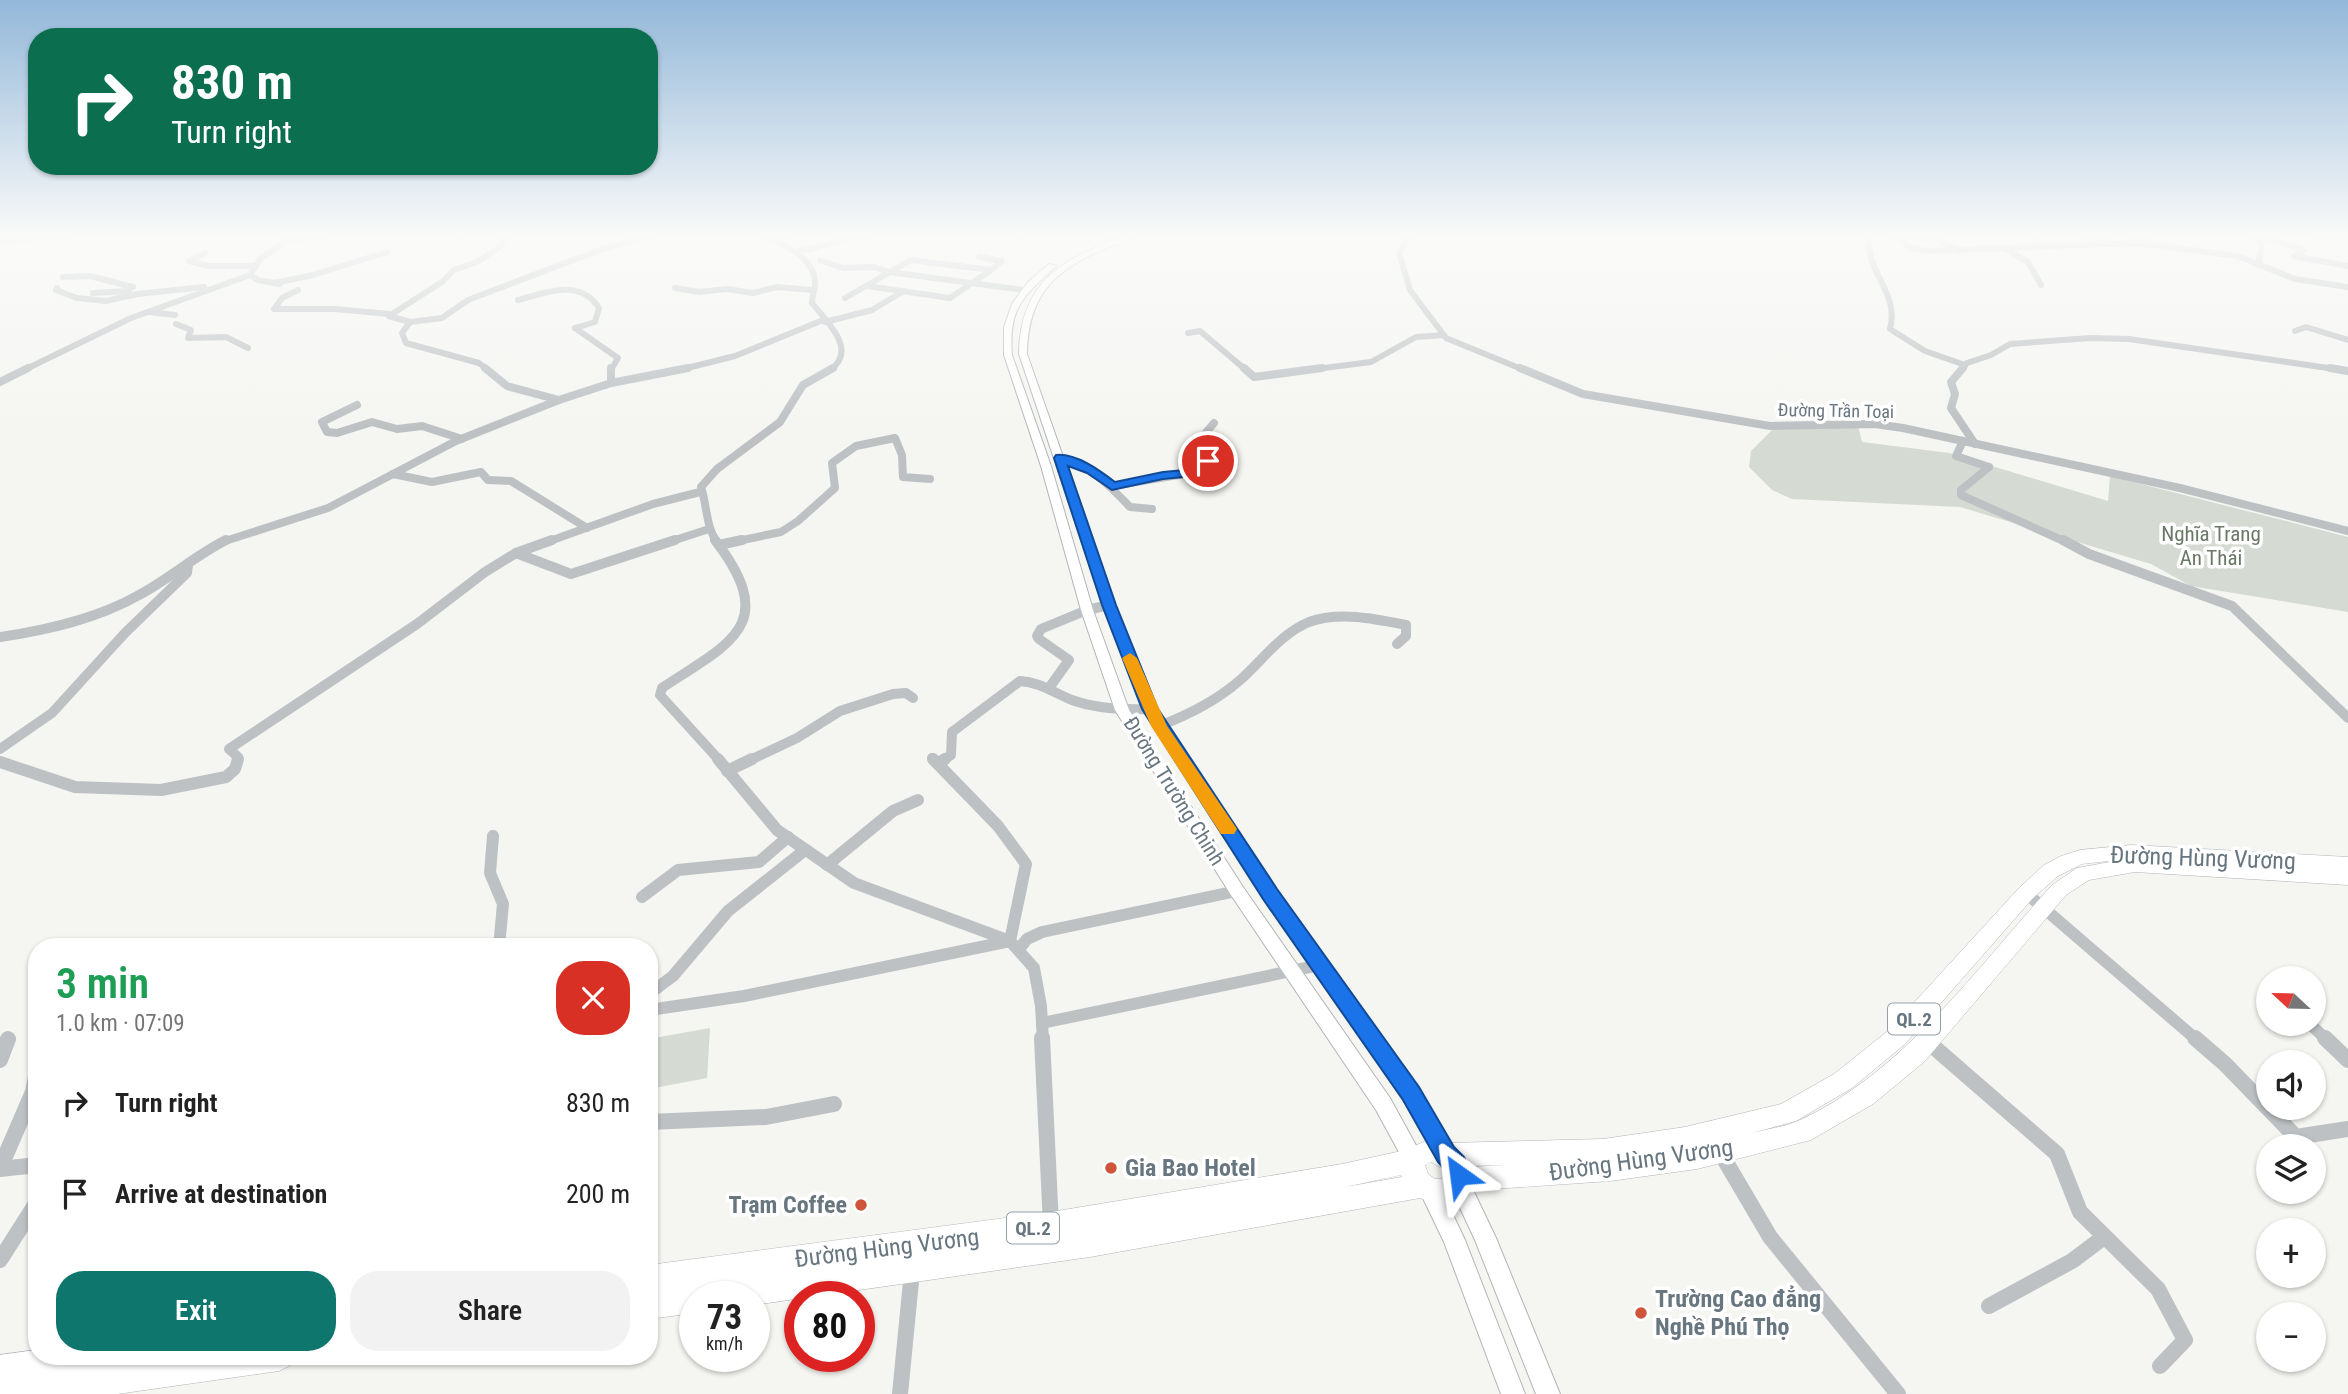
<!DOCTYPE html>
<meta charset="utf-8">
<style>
body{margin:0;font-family:"Roboto Condensed",sans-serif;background:#f2f2f2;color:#222;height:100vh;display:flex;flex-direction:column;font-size:26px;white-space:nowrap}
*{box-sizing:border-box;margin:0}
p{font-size:23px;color:#767676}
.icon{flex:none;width:38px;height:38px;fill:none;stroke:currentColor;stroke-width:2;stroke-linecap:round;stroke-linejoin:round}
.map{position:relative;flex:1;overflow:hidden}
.details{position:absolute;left:28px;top:938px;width:630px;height:427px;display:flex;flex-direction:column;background:#fff;border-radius:28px;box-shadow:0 2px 5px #0004}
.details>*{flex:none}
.hud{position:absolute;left:28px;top:28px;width:630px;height:147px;border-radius:28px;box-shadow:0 2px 5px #0004;background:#0b6e4f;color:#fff;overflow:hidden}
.needle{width:46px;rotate:292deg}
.fabs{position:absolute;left:2256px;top:966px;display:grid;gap:14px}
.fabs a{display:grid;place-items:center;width:70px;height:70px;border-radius:50%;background:#fff;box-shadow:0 2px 5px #0004;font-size:35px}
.speed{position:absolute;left:679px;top:1281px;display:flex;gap:14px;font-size:35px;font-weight:700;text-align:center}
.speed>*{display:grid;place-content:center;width:91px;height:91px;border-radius:50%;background:#fff;box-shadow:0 2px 5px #0004;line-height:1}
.speed small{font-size:18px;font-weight:400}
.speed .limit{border:10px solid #d22;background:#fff;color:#111}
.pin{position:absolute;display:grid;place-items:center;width:60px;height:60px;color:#fff;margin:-30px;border:4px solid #fff;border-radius:50%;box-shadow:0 2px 7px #0007}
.me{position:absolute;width:77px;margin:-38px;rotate:329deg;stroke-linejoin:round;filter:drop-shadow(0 0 5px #0008)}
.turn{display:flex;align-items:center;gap:24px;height:147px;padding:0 28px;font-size:32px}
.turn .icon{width:91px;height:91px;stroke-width:2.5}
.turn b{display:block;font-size:49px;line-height:60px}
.round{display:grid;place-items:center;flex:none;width:74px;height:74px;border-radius:28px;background:#f2f2f2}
.overview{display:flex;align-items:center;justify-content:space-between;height:119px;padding:0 28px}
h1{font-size:42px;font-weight:600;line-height:52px;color:#1e9e55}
.button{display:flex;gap:14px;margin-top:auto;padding:14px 28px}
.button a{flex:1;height:80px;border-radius:28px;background:#0f766e;color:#fff;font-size:28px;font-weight:600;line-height:80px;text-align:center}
.button a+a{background:#f2f2f2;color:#222}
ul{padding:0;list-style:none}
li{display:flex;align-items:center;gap:21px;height:91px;padding:0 28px}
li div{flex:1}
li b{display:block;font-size:26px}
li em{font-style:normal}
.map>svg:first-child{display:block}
.green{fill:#d5dad2}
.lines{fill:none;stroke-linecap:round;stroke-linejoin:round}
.major-casing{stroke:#b1b5b8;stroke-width:2}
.highway-casing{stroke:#b1b4b7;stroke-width:1}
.minor-far4{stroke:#bdc1c4;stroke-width:6}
.minor-far3{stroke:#bdc1c4;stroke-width:8}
.minor-far2{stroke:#bdc1c4;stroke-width:10}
.minor-far1{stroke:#bdc1c4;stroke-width:12}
.minor{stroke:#bdc1c4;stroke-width:16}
.major{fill:#fff;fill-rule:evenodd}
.highway{fill:#fff;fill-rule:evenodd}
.route{fill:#1a73e8;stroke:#114b97;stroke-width:2}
.slow{fill:#f59e0b}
.poi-dot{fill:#cf5439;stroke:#fff;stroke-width:2.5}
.labels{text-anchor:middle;stroke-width:7;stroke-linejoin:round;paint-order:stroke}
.far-street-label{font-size:18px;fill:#687680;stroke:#fff}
.shield{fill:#fff;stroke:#959fa6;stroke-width:2}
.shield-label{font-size:19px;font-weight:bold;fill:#687680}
.park-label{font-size:21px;fill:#6a7866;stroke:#fff}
.street-label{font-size:21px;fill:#687680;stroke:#fff}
.near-street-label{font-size:24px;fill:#687680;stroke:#fff}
.near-poi-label{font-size:24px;font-weight:bold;fill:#687680;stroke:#fff;text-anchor:start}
</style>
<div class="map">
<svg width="2348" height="1394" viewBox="0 0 2348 1394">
<rect width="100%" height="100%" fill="#f5f5f2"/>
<g class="green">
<polygon points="1858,426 1862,442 1949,453 2108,501 2110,476 2348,537 2348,612 2191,586 2151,564 1960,507 1792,499 1772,490 1749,467 1751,451 1773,429"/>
<polygon points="710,1028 707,1078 649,1089 649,1039"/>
</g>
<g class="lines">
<defs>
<g id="major">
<path d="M1129 234H1139C1128 241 1113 245 1100 251 1050 273 1028 299 1027 354L1115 605 1157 709 1276 890 1418 1088 1456 1154 1453 1161 1446 1163 1439 1161 1404 1100 1264 898 1143 709 1103 605 1019 354C1020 279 1065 258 1129 234Z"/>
<path d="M1049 264 1056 266C1024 296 1008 307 1012 355L1051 466 1093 610 1129 710 1243 887 1390 1098 1424 1160 1421 1167 1414 1169 1407 1167 1376 1110 1231 895 1115 710 1081 610 1041 466 1004 355V327L1012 304 1028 282Z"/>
<polygon points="1458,1170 1465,1173 1496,1238 1560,1394 1536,1394 1475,1240 1447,1180 1451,1173"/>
<polygon points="1430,1180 1438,1183 1465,1240 1525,1394 1501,1394 1444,1242 1419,1190 1422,1183"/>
</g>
<g id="highway">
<polygon points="0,234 30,234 0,240"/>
<path d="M2131 845 2348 857V885L2135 872 2089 880 2066 895 1924 1062 1873 1104 1811 1140 1697 1169 1610 1181 1464 1191C1451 1205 1437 1205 1420 1198L1090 1257 754 1305V1297H695V1313L649 1319V1265L1051 1212 1342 1164 1406 1150 1430 1139 1448 1143 1603 1139 1685 1127 1781 1104 1834 1074 1889 1030 2019 888 2044 865 2061 856 2080 850ZM2126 859 2077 868 2052 885C1977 968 1902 1074 1798 1121 1784 1127 1767 1129 1752 1133L1796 1121 1852 1088 1905 1044 2033 898 2058 876 2082 864ZM1431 1162 1445 1170V1175L1441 1179H1435L1428 1174 1425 1165ZM1507 1165 1470 1167 1469 1166ZM1401 1175 1402 1177 1345 1187Z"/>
<polygon points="37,1350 37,1356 113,1356 109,1365 172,1356 294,1356 289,1366 279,1371 117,1394 0,1394 0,1355"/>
</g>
</defs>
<use href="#major" class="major-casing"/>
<use href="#highway" class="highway-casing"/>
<g class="minor-far4">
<path d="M763 234C782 245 813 255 815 281 816 288 812 295 812 303 826 321 859 350 830 370"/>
<polyline points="1411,234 1399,253 1410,290 1446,338 1524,370"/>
<path d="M1869 234C1865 274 1900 292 1890 329L1925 351 1965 365"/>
<polyline points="1919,234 1924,238 1935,238 1959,251"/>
<polyline points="2083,234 2106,240"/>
<polyline points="2126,234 2154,245 2238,256 2295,279 2348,287"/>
<polyline points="2310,234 2348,237"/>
<polyline points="458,236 468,234"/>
<polyline points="2253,236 2262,245 2258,265"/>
<polyline points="1898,237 1910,248 1927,251 2130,243 2154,245"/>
<polyline points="2256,239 2273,240 2304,250 2294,256 2348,266"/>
<polyline points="772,240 794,234"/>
<polyline points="286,241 330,234"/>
<polyline points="0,242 67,234"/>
<polyline points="2006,249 2028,262 2041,285"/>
<polyline points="796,252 868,234"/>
<polyline points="205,253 189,261 209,266 256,266"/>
<polyline points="979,257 1002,261 991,270"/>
<polyline points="820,260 843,268 874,267 889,272 1024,290"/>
<polyline points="250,275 258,280 280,284"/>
<polyline points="63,277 90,276 133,287"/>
<polyline points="274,283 313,275 387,252"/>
<polyline points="57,288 56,290 77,298 106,301 137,294 204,287"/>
<polyline points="675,288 699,292 727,289 753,293 777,287 813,290"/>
<polyline points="298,290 282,298 274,309 335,309 389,314"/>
<polyline points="93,293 129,291"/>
<polyline points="845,298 911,260 991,270 950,298 867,286"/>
<path d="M518 300C547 292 580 278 599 308L595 322 575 328"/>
<polyline points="149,312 175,315"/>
<polyline points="389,316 410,322 402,333 406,343 479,363 488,370"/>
<polyline points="389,316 442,282 454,270 477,262 501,246 505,234"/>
<polyline points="410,322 442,318 468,300 602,249 657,234"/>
<polyline points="825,322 872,310 904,291"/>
<polyline points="176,324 191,330 188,338 226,337 248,348"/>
<polyline points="575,328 618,358 611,370"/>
<polyline points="2295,331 2306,327 2348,340"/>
<polyline points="1188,333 1200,331 1246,370"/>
<polyline points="24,370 131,318 250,275 260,259 286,241 289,234"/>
<polyline points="679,370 735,356 823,320"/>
<polyline points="1308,370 1371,362 1416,337 1444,335"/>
<polyline points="1961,370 1967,363 1991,355 2010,344 2090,338 2129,339 2342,370"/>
</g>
<g class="minor-far3">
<polyline points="485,368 507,386 559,400"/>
<polyline points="1244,368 1254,377 1322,368"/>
<polyline points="1520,368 1583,394 1770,426 1875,424 1903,428 2180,488 2348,531"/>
<polyline points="1963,368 1951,382 1955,394 1951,408 1975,444"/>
<polyline points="2330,368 2348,371"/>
<polyline points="0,382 28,368"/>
<polyline points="611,383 611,368"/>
<polyline points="357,405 322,422 327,432 337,433 372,422 397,429 422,426 462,439"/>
<polyline points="1963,441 1956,456 1989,467"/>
<path d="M1060 458C1093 468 1107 483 1130 507L1152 509"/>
<polyline points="1989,467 1961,490 1961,495 2066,542"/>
<polyline points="393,474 432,482 481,472 488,480 511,481 587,528"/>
<polyline points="1112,486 1202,471 1210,458 1222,448 1204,435 1214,423"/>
<polyline points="222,542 328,508 456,441 559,400 611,383 688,368"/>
<polyline points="547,542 653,504 700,492"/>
<polyline points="669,542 709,529"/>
<path d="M717 542C706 527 707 505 701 487L717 469 780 422 803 385 833 368"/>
<polyline points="733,542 781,532 798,521 835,488 832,463 856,446 895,438 902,455 903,477 930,479"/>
</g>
<g class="minor-far2">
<path d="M715 540C780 625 731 642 662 688L660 695 720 761"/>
<polyline points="2063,540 2089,554 2232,606 2348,718"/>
<polyline points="719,545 742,540"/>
<polyline points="516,553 571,574 675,540"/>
<path d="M0 637C47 630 97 619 139 595 169 579 196 555 226 540"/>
<polyline points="1049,688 1069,660 1039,639 1037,636 1041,629 1087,610 1109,605"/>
<path d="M1159 726C1188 715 1216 701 1239 681 1262 661 1280 634 1309 622 1339 611 1376 619 1406 625V636L1397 644"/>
<polyline points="0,749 52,713 125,633 187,573 188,565"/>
<polyline points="932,758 935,761"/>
<polyline points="238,761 238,757 229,749 417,624 485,572 516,553 552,540"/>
<polyline points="748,761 797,738 840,711 893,694 906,693 913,698"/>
<path d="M942 761 951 755 952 732 1020 681C1040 682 1054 693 1072 700 1097 709 1124 710 1150 709"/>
</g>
<g class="minor-far1">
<polyline points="718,759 777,830 854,883 1010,941 1034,968 1041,1006 1043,1040"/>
<polyline points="0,762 75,787 161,790 226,777 235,769 238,759"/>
<polyline points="938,764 945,759"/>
<polyline points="727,771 752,759"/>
<polyline points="493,836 490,873 503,904 499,947"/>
<polyline points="827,865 893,811 918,800"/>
<polyline points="2026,893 2197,1040"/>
<polyline points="642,897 678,870 759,862 788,837"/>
<polyline points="1019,949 1027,939 1042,932 1237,891"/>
<polyline points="649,994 673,976 728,911 805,850"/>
<polyline points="649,1010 744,996 1010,941 1026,864 998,826 933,759"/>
<polyline points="1042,1023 1320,965"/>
<polyline points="2310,1024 2327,1040"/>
</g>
<g class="minor">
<polyline points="1042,1038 1051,1225"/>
<polyline points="2195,1038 2225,1064 2296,1137 2348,1129"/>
<polyline points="2325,1038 2348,1060"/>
<polyline points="1927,1041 2057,1154 2080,1212 2158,1289 2185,1340 2160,1366"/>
<polyline points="0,1060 8,1039"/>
<polyline points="649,1122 766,1117 834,1104"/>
<polyline points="1720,1152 1770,1237 1898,1394"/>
<polyline points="0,1168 33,1092 37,1072"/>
<polyline points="0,1169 37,1165"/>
<polyline points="0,1260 37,1202"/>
<polyline points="1989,1306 2072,1261 2104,1237"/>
<polyline points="900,1394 912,1271"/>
</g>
<use href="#major" class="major"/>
<use href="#highway" class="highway"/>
</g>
<linearGradient id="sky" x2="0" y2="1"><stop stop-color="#93b8d9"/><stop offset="0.55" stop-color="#fafaf9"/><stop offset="1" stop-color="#fafaf9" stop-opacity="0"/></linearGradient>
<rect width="2348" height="429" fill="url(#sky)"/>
<path class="route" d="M1056 455C1076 453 1099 470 1115 482L1163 472 1196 469 1208 458 1214 461 1204 475 1163 479 1112 490 1087 473 1068 466 1116 605 1158 709 1277 889 1419 1087 1454 1147 1464 1157 1471 1175 1467 1182 1459 1186 1450 1182 1445 1170 1438 1162 1403 1100 1263 899 1142 709 1102 605 1054 458Z"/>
<polygon class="slow" points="1130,653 1137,658 1167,726 1237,829 1234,834 1221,834 1151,726 1122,658"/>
<g class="poi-dot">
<circle cx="1111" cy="1168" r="7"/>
<circle cx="861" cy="1205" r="7"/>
<circle cx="1641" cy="1313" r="7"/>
</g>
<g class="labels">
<g class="far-street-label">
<text transform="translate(1836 411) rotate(1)" y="6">Đường Trần Toại</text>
</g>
<g class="shield">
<rect x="1888" y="1003.5" width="52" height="31" rx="5"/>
<rect x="1007" y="1212.5" width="52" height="31" rx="5"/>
</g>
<g class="shield-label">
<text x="1914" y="1026">QL.2</text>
<text x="1033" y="1235">QL.2</text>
</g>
<g class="park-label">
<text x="2211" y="541">Nghĩa Trang<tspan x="2211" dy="24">An Thái</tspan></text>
</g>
<g class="street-label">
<text transform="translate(1174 791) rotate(58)" y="7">Đường Trường Chinh</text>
</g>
<g class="near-street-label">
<text transform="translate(2203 858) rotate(2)" y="8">Đường Hùng Vương</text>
<text transform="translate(1641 1160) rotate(-8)" y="8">Đường Hùng Vương</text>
<text transform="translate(887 1248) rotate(-7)" y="8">Đường Hùng Vương</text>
</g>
<g class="near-poi-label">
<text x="1125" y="1176">Gia Bao Hotel</text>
<text x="847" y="1213" text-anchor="end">Trạm Coffee</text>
<text x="1655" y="1307">Trường Cao đẳng<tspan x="1655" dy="28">Nghề Phú Thọ</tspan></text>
</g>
</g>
</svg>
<div class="fabs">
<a><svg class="needle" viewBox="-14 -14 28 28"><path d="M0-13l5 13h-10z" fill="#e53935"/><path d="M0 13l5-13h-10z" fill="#767676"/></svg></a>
<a><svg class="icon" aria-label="sound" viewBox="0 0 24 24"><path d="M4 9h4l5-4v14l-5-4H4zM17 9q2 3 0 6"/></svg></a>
<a><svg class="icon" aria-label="layers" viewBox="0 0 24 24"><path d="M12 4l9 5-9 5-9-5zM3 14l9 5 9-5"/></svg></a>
<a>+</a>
<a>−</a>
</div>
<div class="speed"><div>73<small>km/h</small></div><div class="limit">80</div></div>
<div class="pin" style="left:1208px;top:461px;background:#d93025"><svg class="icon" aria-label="arrive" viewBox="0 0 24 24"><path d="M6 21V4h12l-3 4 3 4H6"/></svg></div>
<svg class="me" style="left:1459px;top:1175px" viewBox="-20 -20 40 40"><path d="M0-17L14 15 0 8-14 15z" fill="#1a73e8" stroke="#fff" stroke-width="4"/></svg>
<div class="hud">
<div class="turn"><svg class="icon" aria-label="right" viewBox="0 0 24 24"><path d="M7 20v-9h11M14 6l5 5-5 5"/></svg><div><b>830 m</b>Turn right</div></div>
</div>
<section class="details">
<div class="overview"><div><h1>3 min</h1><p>1.0 km · 07:09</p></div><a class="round" style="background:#d93025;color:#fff"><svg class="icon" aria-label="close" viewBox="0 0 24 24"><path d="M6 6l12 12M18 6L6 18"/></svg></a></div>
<ul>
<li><svg class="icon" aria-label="right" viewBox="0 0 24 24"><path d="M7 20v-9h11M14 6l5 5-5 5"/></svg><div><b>Turn right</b></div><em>830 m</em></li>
<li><svg class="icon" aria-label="arrive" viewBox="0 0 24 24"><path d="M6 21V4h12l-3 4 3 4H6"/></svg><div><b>Arrive at destination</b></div><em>200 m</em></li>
</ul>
<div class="button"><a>Exit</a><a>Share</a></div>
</section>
</div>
